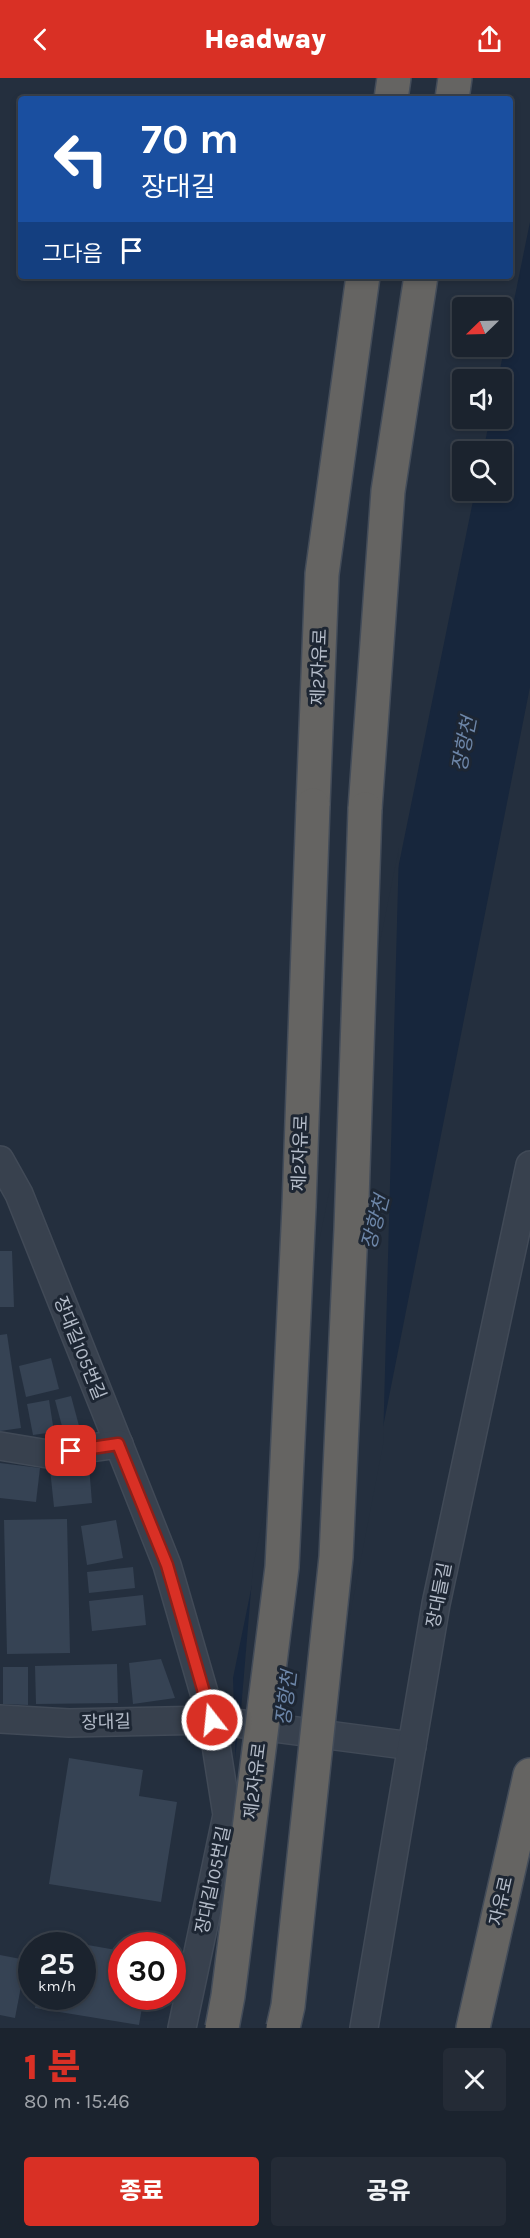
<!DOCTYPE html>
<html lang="ko">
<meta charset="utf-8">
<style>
body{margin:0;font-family:Karla,"Noto Sans KR",sans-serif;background:#242b36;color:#f1f3f6;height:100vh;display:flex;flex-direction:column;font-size:22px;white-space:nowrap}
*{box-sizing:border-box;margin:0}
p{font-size:20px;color:#a0a4aa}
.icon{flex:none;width:33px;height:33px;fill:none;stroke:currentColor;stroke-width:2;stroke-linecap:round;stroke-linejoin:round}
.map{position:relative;height:1950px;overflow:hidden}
.details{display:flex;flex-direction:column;background:#1b232e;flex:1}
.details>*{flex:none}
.guide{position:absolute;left:18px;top:18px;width:495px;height:183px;border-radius:6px;box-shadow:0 3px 9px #0003,0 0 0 2px #39404a;background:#1a4fa0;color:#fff;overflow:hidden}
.needle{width:39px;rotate:247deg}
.tools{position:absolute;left:452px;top:219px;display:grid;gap:12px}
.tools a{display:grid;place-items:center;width:60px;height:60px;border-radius:6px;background:#1b232e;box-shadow:0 3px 9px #0003,0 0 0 2px #39404a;font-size:30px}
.speed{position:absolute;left:18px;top:1854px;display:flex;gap:12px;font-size:30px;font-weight:700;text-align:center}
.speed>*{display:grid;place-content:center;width:78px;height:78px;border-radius:50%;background:#1b232e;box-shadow:0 3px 9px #0003,0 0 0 2px #39404a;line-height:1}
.speed small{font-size:15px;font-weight:400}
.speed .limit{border:9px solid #d22;background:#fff;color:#111}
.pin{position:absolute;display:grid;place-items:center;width:51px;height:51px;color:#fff;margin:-26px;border-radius:12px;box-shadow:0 3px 9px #0006}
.me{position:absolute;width:66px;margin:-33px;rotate:344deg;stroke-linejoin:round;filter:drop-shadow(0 0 4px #0008)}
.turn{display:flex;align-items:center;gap:21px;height:126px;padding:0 24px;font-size:27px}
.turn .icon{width:78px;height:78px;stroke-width:2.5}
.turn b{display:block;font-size:42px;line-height:51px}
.then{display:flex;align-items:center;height:57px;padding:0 24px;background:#0003;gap:12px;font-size:22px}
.round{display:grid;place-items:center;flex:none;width:63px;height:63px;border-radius:6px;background:#242b36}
.summary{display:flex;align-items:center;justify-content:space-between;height:102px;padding:0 24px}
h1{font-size:36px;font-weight:800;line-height:45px;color:#d93025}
.primary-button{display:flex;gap:12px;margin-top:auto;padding:12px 24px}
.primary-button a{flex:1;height:69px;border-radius:6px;background:#d93025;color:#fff;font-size:24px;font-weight:800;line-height:69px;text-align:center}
.primary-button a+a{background:#242b36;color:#f1f3f6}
header{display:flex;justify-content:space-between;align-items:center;height:78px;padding:0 24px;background:#d93025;color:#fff;font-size:27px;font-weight:800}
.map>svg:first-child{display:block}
.water{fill:#17263c}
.pier{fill:#242f3e}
.building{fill:#364354}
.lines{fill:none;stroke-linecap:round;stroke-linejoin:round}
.minor-casing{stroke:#414a57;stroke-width:30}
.trunk-casing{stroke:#434c59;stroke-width:36}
.minor{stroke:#38414e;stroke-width:27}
.trunk{stroke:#656462;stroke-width:33}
.trunk-bridge-casing{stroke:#434c59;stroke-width:36;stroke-linecap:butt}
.trunk-bridge{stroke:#656462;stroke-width:33}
.route-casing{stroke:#8d1f18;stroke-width:15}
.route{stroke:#d93025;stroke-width:10}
.labels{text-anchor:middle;stroke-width:6;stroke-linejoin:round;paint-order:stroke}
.street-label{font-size:18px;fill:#b4bcc9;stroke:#1d2633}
.water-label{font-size:20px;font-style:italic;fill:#6d86a8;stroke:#1d2633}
</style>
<header><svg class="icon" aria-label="back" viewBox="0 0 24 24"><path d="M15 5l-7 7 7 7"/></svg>Headway<svg class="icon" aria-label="share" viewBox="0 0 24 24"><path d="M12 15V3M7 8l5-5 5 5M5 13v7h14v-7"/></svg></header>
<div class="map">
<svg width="530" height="1950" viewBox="0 0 530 1950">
<rect width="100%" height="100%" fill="#242f3e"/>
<polygon class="water" points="530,144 530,609 327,1631 198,1950 237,1726 233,1600 475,413 501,412 501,374 483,373 490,341 501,340 501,302 498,301"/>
<polygon class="pier" points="399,770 383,1367 270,1950 195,1950 233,1696 241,1632 253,1489"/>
<g class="building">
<polygon points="0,1173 12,1173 14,1229 0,1229"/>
<polygon points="7,1256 21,1350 0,1353 0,1257"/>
<polygon points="51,1280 59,1311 26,1319 19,1288"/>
<polygon points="71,1318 82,1359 66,1363 55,1322"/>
<polygon points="49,1322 54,1354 33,1357 27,1326"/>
<polygon points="0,1385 40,1390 36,1424 0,1420"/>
<polygon points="89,1387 92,1425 54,1429 50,1391"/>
<polygon points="67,1441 70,1575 7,1576 4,1442"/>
<polygon points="116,1442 123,1480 87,1487 81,1448"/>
<polygon points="133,1489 135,1510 89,1515 87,1494"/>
<polygon points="143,1517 146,1547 92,1553 89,1523"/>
<polygon points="161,1581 175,1620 133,1626 129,1585"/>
<polygon points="117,1586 118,1625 36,1626 35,1588"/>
<polygon points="3,1589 28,1589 28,1627 3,1626"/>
<polygon points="69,1680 143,1692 139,1718 177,1724 161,1824 49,1806"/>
<polygon points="46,1861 82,1866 82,1868 45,1868"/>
<polygon points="82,1866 122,1873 122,1918 144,1918 139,1947 35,1930 37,1918 82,1918"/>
<polygon points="0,1877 26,1882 15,1940 0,1937"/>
</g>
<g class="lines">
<defs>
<g id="minor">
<polyline points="0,1082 19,1116 167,1487 212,1642 227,1737 182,1950"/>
<polyline points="0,1368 48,1376 119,1366"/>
<polyline points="0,1641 69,1645 212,1642 412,1668"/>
<polyline points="364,1950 436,1526 530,1087"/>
</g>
<g id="trunk">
<polyline points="391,21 394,0"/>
<polyline points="452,21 455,0"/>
<polyline points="313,727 322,496 363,198"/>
<polyline points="365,731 388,413 421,198"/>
<polyline points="473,1950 530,1697"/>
</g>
</defs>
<use href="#minor" class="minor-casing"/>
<use href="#trunk" class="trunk-casing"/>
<use href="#minor" class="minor"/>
<use href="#trunk" class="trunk"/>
<defs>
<g id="trunk-bridge">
<polyline points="222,1950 228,1918 282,1489 299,1129 313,727"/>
<polyline points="283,1950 288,1928 336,1479 351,1151 365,731"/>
</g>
</defs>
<use href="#trunk-bridge" class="trunk-bridge-casing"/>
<use href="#trunk-bridge" class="trunk-bridge"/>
</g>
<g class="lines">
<defs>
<polyline id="route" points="71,1373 118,1366 167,1487 212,1642"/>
</defs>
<use href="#route" class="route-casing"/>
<use href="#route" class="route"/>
</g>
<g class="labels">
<g class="street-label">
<text transform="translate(319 589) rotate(-88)" y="6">제2자유로</text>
<text transform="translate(300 1075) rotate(-88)" y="6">제2자유로</text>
<text transform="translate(80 1270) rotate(68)" y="6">장대길105번길</text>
<text transform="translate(439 1517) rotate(-79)" y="6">장대들길</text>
<text transform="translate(106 1644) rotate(-2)" y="6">장대길</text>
<text transform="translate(255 1703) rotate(-83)" y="6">제2자유로</text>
<text transform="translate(213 1802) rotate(-78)" y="6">장대길105번길</text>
<text transform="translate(501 1823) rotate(-77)" y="6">자유로</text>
</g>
<g class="water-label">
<text transform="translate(464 666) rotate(-79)" y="7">장항천</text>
<text transform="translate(375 1144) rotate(-75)" y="7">장항천</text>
<text transform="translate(286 1620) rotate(-83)" y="7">장항천</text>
</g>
</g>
</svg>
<div class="tools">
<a><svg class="needle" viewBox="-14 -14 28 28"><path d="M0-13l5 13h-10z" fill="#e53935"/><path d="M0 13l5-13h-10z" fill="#a0a4aa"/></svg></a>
<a><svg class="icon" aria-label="sound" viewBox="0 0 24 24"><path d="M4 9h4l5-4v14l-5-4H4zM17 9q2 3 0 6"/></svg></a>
<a><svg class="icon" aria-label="search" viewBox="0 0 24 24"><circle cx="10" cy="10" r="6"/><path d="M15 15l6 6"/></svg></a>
</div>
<div class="speed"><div>25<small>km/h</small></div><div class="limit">30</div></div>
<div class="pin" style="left:71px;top:1373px;background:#d93025"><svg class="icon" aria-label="arrive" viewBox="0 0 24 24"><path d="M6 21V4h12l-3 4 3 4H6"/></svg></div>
<svg class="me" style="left:212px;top:1642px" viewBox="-20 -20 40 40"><circle r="17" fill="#d93025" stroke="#fff" stroke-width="3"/><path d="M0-11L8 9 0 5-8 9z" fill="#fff"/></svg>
<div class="guide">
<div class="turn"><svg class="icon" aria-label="left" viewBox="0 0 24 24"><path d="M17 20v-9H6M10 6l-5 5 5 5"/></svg><div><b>70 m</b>장대길</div></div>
<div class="then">그다음<svg class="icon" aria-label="arrive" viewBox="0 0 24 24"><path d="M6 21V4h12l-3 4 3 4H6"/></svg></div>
</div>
</div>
<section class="details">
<div class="summary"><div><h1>1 분</h1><p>80 m · 15:46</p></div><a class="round"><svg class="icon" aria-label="close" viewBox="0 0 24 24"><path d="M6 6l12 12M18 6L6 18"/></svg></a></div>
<div class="primary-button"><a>종료</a><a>공유</a></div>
</section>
